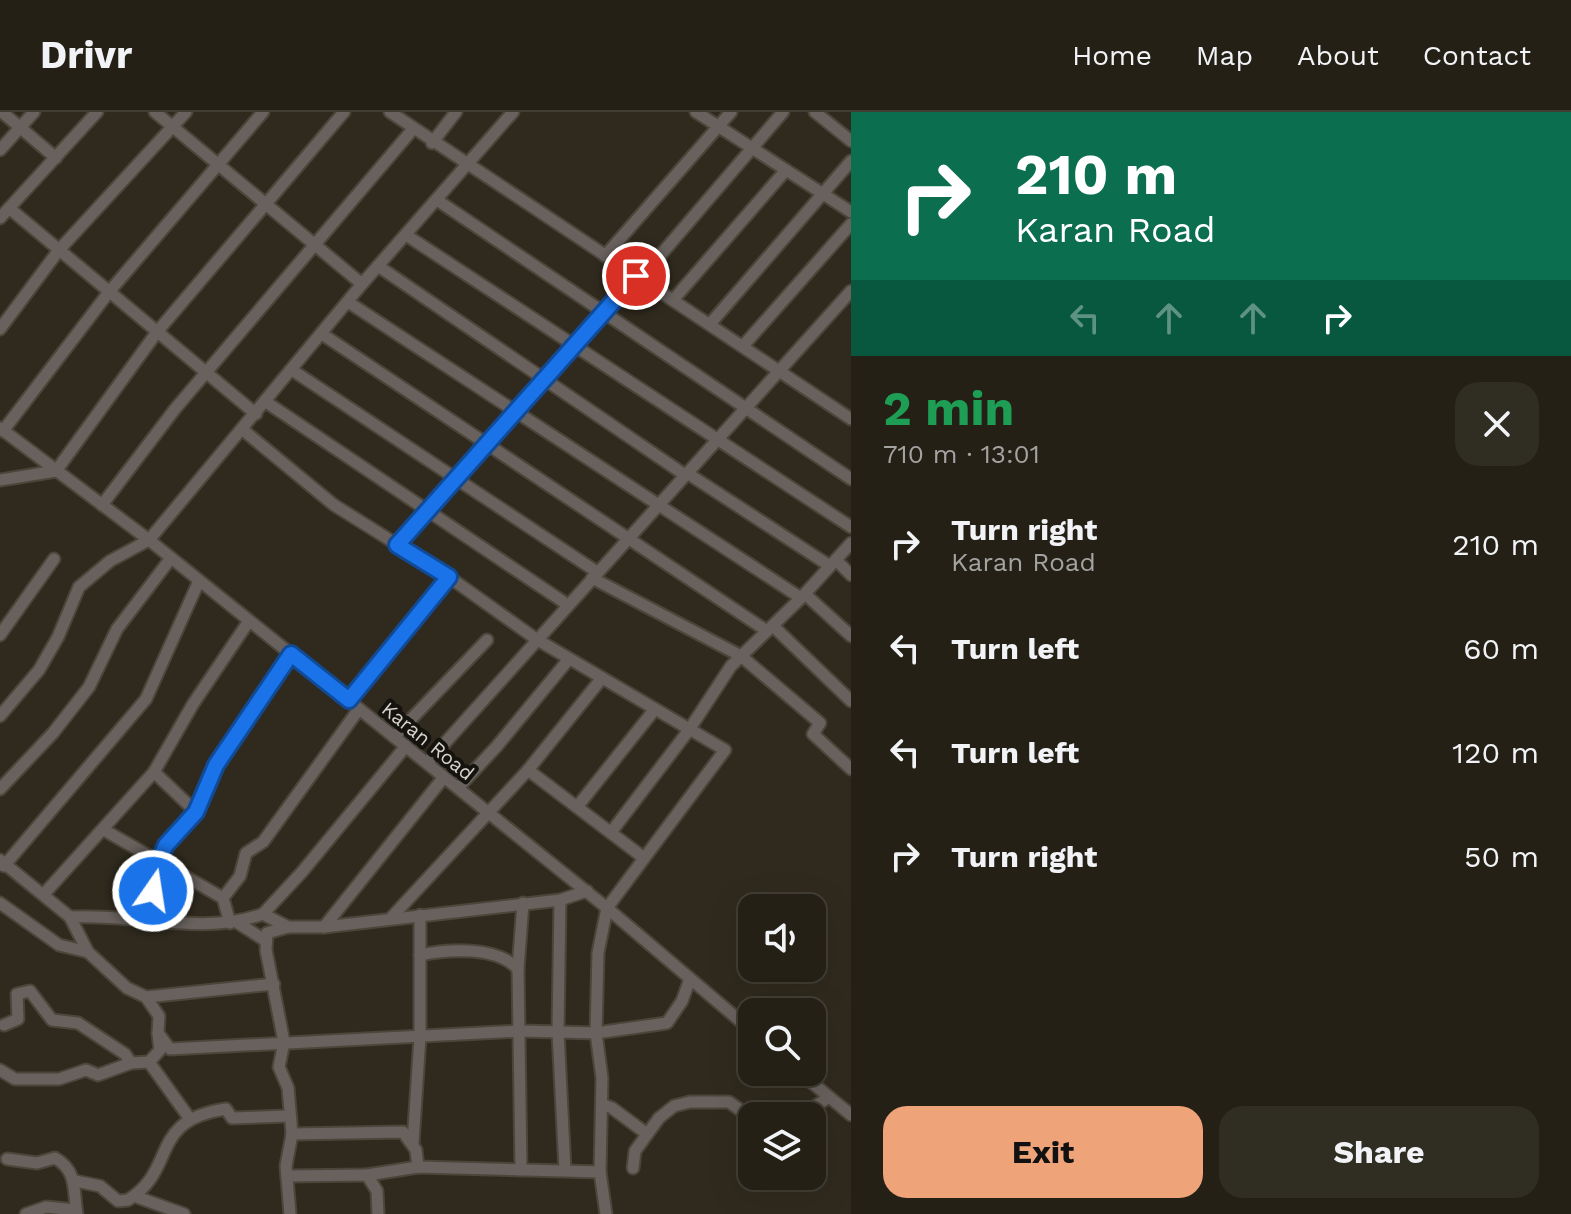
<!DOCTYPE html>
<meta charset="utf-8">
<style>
body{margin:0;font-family:"Work Sans",sans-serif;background:#302d23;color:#f1f3f6;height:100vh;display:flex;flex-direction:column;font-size:30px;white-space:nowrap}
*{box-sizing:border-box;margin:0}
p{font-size:26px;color:#a3a3a1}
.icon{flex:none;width:44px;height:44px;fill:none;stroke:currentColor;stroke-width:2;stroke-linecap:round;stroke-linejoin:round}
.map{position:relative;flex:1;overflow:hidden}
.panel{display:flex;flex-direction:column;background:#242016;width:720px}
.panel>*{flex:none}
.banner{background:#0b6e4f;color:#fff;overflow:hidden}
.fabs{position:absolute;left:738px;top:782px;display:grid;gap:16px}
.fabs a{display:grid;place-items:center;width:88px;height:88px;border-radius:16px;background:#242016;box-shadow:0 8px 32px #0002,0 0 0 2px #413e35;font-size:40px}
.pin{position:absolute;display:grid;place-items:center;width:68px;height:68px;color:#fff;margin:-34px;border:4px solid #fff;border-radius:50%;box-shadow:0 2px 8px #0007}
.me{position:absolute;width:88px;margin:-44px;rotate:13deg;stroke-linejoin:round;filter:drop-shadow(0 0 6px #0008)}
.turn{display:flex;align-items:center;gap:28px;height:168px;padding:0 32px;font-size:36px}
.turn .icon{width:104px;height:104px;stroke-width:2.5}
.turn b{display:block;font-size:56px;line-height:68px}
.lanes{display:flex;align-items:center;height:76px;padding:0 32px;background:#0003;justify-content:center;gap:40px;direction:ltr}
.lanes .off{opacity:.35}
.round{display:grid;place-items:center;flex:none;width:84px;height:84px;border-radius:24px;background:#302d23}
.headline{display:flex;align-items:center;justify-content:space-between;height:136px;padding:0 32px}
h1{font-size:48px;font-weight:700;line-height:60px;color:#1e9e55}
.cta{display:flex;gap:16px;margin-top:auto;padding:16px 32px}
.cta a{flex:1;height:92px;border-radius:24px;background:#efa378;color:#111;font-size:32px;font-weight:700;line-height:92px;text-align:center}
.cta a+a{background:#302d23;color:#f1f3f6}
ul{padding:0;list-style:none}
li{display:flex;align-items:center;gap:24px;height:104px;padding:0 32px}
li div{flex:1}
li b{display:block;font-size:30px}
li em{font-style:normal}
header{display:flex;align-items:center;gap:48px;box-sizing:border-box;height:112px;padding:0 40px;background:#242016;border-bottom:2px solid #413e35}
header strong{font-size:38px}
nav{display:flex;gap:44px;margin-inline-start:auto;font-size:28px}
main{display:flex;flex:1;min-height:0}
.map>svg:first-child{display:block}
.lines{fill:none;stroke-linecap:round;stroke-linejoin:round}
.minor-casing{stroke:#4b453a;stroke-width:15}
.minor{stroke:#68615e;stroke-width:11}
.route-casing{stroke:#114b97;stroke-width:20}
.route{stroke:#1a73e8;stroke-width:14}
.labels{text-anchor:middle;stroke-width:8;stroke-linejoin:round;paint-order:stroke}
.street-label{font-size:20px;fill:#d7d3cb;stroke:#15130d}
</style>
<header>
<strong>Drivr</strong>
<nav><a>Home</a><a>Map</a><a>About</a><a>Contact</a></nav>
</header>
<main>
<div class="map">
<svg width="851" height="1102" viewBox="0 0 851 1102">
<rect width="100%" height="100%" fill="#302a1e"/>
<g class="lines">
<defs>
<g id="minor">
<polyline points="2,0 56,46"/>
<polyline points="155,0 362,172"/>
<polyline points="390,0 851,307"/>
<polyline points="815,0 851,29"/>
<polyline points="432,31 456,0"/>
<polyline points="0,38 34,0"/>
<polyline points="786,58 851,100"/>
<polyline points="437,88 851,367"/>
<polyline points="9,96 256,302"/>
<polyline points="0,106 97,0"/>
<polyline points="406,123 851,415"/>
<polyline points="605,144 731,0"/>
<polyline points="378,154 685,363"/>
<polyline points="640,167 783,0"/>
<polyline points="673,188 786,58 696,0"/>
<polyline points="348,190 801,486"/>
<polyline points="710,212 851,49"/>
<polyline points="0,217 59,138 186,0"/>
<polyline points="322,222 767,519"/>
<polyline points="743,234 851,112"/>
<polyline points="292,258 597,460"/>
<polyline points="266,290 568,493"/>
<polyline points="0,316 149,428 607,796 752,919"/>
<polyline points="243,318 334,393 449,465 536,527 725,638 607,796 598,841 596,921 602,966 600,1060 606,1102"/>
<polyline points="3,319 109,180 263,0"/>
<polyline points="687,361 830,454"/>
<polyline points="0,368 56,359 157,220 344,0"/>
<polyline points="102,393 175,297 413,17"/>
<polyline points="397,433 636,164"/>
<polyline points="836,448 851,463"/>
<polyline points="592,466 741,544 820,611 813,622 851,657"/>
<polyline points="805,482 851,524"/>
<polyline points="773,514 851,589"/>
<polyline points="0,523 54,447"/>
<polyline points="349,588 449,465"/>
<polyline points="0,604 39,558 58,525 79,475 110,449 149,428 362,172 513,0"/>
<polyline points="394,625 487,528"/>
<polyline points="427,651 851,179"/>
<polyline points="528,658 602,566"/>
<polyline points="154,660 196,700"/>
<polyline points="458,676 497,634 569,547"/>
<polyline points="0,677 53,621 89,575 117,517 171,446"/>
<polyline points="577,695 655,597"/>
<polyline points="104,718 223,786 230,811"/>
<polyline points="612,719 689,618 731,554 801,486 851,431"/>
<polyline points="0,748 70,805 88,840 127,876 146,885 159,904 158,921 170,937 521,919 596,921 667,911 682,889 690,867"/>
<polyline points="4,754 146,587 199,469"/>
<polyline points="44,782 154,660 193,592 249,509"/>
<polyline points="223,786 240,764 246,741 263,730 359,597"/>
<polyline points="560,788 558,920 565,1058"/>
<polyline points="0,791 59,833 88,840"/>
<polyline points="263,802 302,760 406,634"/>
<path d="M70 805C133 801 202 824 263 802L288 815"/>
<polyline points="390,807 528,658 644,746"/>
<polyline points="149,809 158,750 166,733 196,700 216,653 291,542"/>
<polyline points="238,811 266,829"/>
<polyline points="324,815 444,665"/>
<path d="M420 843C449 837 497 834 518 857"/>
<polyline points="146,885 274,872"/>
<polyline points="4,913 18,907 17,882 30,879 52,908 78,911 125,942 131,951"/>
<polyline points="149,950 190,1007"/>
<polyline points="0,958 15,967 59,967 86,958 98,963 131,951 149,950 160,938 158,922"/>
<polyline points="799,960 851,1003"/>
<polyline points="602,992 612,996 647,1022"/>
<polyline points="791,1004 802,1003 829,985"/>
<polyline points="292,1022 403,1020 416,1038 418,1055"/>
<polyline points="413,1031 420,925 420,803"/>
<path d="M7 1047 37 1051 55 1046C78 1059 73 1079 77 1102"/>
<polyline points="633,1056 635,1039 659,1006 674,994 690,990 729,990 746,1002 777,1004"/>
<polyline points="521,1058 518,857 523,791"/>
<polyline points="367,1063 418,1055 600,1060"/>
<polyline points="287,1064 367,1063 377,1079 378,1102"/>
<path d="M75 1069 100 1074 118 1089 128 1088C178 1057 148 1008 226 997L232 1006 288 1004"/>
<polyline points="134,1084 184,1102"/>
<polyline points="26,1102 46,1095 76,1098"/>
<polyline points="290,1102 286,1054 292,1022 288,976 279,955 284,930 266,838 267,821 288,815 324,815 560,788 587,779"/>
</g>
</defs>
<use href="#minor" class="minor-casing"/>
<use href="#minor" class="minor"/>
</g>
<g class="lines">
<defs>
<polyline id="route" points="153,779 158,750 166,733 196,700 216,653 291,542 349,588 449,465 397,433 636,164"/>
</defs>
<use href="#route" class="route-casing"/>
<use href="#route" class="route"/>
</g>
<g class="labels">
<g class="street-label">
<text transform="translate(428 629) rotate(39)" y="7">Karan Road</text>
</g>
</g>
</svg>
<div class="fabs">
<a><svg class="icon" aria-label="sound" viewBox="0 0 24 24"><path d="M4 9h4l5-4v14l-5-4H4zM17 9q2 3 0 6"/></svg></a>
<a><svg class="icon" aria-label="search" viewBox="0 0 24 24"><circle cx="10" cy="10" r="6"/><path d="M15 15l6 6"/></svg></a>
<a><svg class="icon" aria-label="layers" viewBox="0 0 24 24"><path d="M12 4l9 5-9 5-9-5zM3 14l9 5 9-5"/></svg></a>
</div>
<div class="pin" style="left:636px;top:164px;background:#d93025"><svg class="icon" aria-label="arrive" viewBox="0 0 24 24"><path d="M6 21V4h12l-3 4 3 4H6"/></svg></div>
<svg class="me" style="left:153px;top:779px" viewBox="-20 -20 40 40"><circle r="17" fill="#1a73e8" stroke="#fff" stroke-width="3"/><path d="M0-11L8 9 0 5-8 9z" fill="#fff"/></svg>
</div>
<section class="panel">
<div class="banner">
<div class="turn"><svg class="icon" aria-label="right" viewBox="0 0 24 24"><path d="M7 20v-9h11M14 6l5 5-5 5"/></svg><div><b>210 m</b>Karan Road</div></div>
<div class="lanes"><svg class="icon off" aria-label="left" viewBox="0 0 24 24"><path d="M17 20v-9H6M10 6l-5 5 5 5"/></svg><svg class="icon off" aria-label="ahead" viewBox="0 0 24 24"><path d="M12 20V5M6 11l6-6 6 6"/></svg><svg class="icon off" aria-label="ahead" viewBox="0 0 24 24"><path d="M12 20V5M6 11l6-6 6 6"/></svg><svg class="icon" aria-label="right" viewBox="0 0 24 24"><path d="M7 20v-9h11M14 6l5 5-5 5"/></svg></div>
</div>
<div class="headline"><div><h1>2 min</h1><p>710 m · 13:01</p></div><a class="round"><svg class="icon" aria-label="close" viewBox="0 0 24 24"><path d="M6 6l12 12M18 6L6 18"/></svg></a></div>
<ul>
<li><svg class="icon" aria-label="right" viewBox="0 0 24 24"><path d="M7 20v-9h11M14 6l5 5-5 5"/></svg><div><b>Turn right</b><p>Karan Road</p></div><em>210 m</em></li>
<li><svg class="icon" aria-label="left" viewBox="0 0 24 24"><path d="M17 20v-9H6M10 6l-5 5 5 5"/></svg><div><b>Turn left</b></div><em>60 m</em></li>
<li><svg class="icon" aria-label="left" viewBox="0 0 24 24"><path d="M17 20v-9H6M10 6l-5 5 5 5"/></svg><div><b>Turn left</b></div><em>120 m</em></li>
<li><svg class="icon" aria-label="right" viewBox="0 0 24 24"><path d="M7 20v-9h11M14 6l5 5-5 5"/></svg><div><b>Turn right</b></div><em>50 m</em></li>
</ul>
<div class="cta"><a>Exit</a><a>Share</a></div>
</section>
</main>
